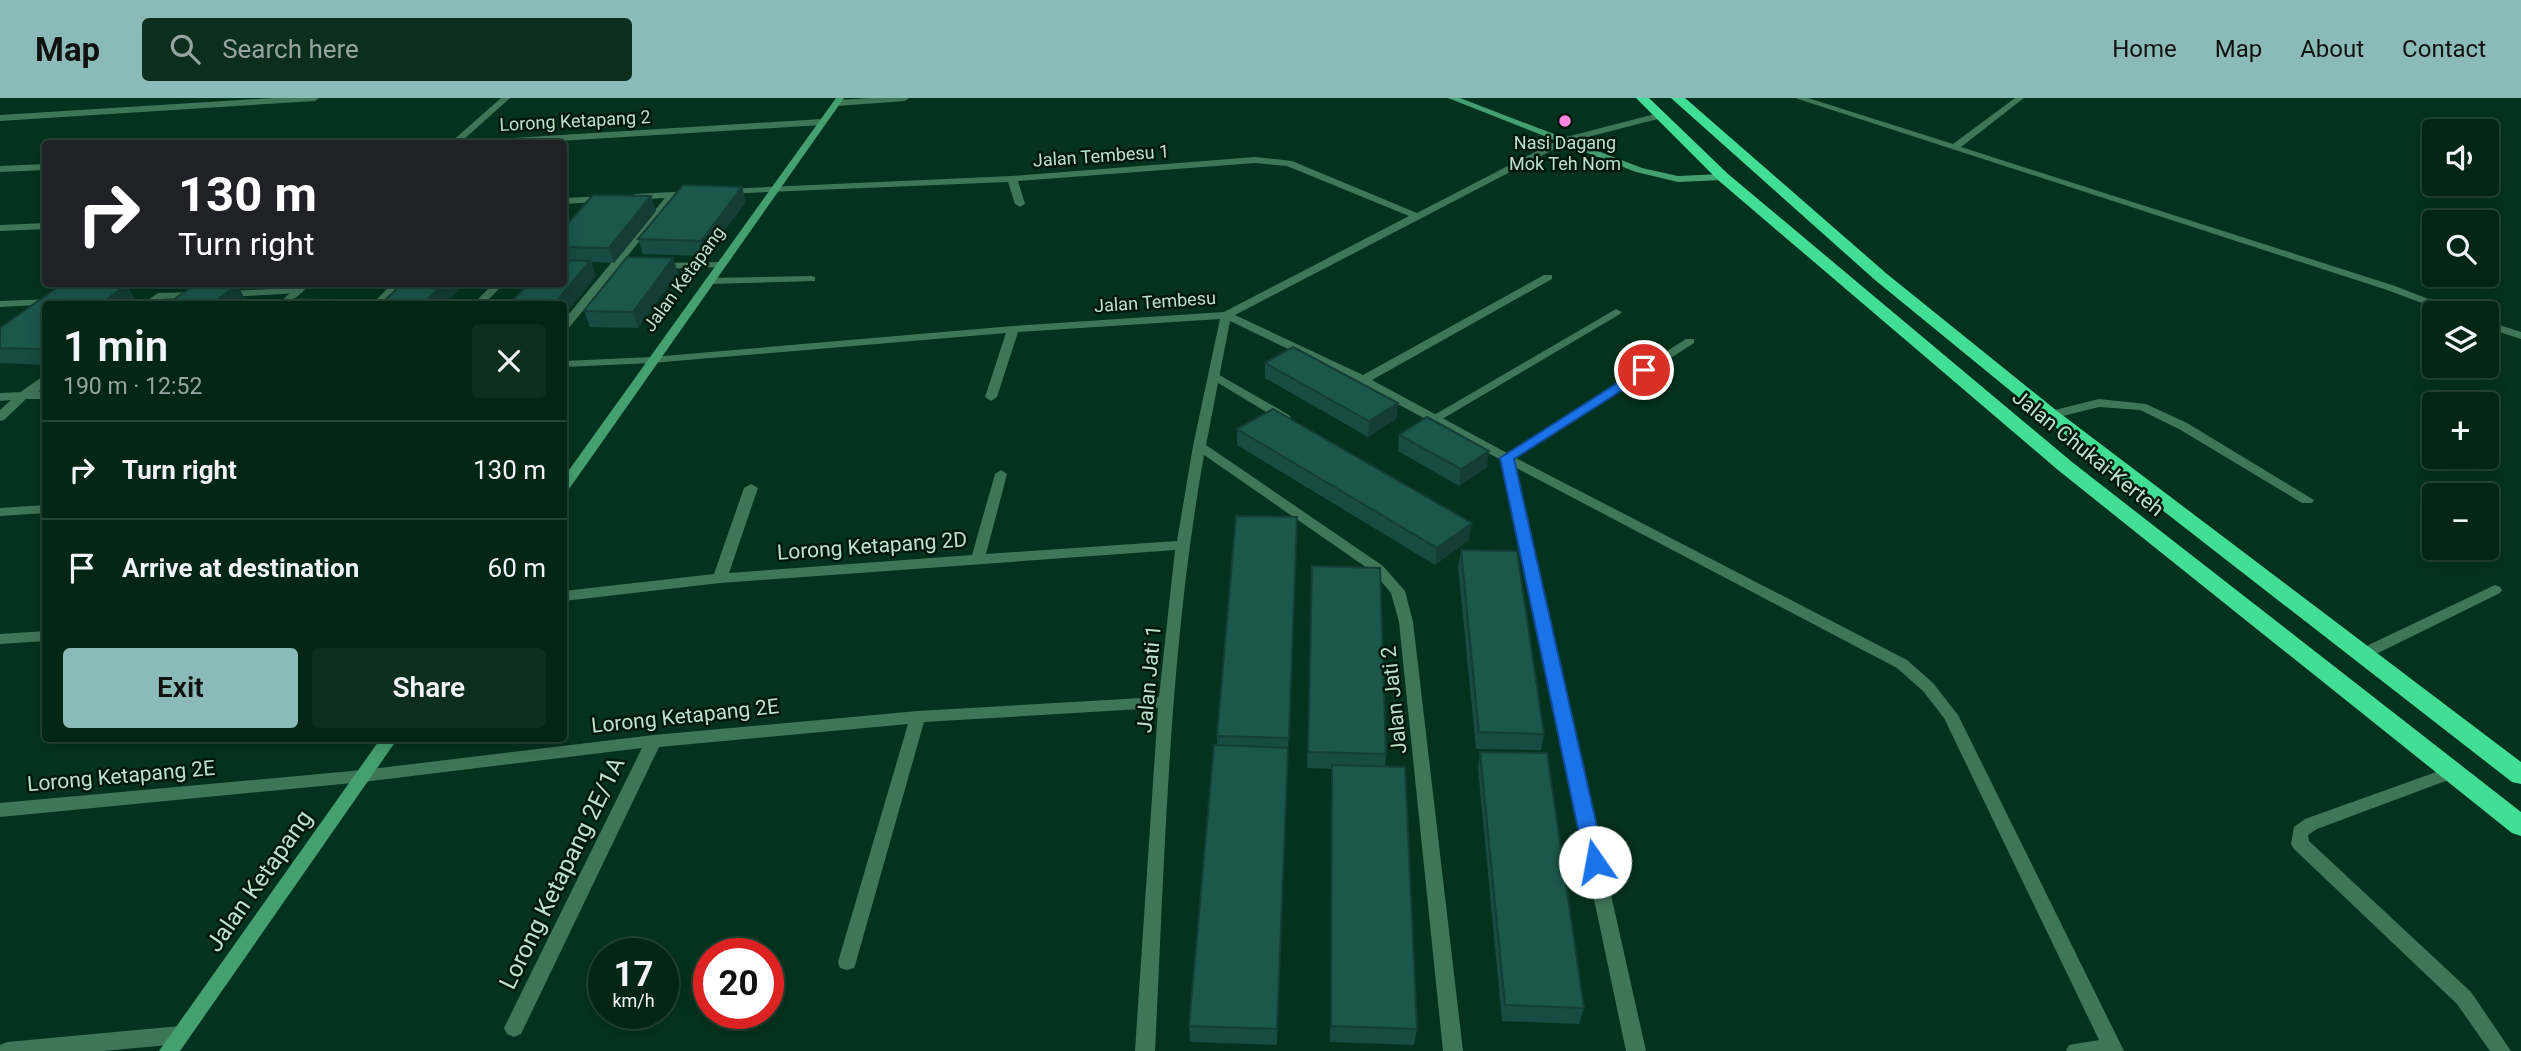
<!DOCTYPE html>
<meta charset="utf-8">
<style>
body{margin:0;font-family:Roboto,sans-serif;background:#0c2e1f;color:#f1f3f6;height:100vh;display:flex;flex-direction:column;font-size:26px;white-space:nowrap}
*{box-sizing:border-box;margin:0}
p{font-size:23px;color:#96a5a1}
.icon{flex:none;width:38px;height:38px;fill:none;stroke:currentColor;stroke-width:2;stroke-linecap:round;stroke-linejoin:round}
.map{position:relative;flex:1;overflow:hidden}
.details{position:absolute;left:42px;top:203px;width:525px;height:441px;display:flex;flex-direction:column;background:#022616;border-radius:7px;box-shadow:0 4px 18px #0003,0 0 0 2px #234335}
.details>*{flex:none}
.hud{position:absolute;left:42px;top:42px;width:525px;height:147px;border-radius:7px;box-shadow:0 4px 18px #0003,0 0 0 2px #234335;background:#202124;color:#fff;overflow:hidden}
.buttons{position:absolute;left:2422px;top:21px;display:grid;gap:14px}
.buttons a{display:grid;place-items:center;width:77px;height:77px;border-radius:7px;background:#022616;box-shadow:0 4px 18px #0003,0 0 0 2px #234335;font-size:35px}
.speed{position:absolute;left:588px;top:840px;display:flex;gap:14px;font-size:35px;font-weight:700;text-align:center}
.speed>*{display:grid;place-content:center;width:91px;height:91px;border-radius:50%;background:#022616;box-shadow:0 4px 18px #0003,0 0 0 2px #234335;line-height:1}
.speed small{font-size:18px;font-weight:400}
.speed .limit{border:10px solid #d22;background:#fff;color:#111}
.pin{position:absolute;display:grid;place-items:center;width:60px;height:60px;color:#fff;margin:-30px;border:4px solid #fff;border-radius:50%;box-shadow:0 2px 7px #0007}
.me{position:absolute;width:77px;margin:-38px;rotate:348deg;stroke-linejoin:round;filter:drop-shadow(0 0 5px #0008)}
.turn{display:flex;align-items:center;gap:24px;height:147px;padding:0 21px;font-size:32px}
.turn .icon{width:91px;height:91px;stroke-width:2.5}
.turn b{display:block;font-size:49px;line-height:60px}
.round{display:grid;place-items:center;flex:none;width:74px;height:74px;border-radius:7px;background:#0c2e1f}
.headline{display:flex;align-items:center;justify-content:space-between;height:119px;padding:0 21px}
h1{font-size:42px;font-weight:600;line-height:52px}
.cta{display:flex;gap:14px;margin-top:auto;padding:14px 21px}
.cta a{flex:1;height:80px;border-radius:7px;background:#8bbbb9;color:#111;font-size:28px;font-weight:600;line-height:80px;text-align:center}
.cta a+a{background:#0c2e1f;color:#f1f3f6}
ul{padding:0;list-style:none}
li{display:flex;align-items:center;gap:21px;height:98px;padding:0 21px;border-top:2px solid #234335}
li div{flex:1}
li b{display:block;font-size:26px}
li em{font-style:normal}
header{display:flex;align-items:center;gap:42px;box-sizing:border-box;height:98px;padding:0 35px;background:#8bbbb9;color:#111}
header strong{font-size:33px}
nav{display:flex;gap:38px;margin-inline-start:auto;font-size:24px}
.search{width:490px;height:63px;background:#0c2e1f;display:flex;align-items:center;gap:18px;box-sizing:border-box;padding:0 24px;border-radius:7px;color:#96a5a1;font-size:26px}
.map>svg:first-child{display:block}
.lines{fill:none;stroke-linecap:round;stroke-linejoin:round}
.lane{fill:#407658;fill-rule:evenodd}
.street{fill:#407658;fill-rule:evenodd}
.secondary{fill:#45a071;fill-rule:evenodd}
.highway{fill:#43de96;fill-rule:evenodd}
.wall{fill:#184b41}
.shaded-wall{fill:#143d35}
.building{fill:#1c574c;stroke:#143d35;stroke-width:2}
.route{fill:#1a73e8;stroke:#114b97;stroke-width:2}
.poi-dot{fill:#ff85de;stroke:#00180b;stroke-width:2.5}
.labels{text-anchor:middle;stroke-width:5;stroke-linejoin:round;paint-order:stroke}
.far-street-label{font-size:18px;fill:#bbe2ca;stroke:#00180b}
.far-poi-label{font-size:18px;fill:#bbe2ca;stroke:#00180b}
.street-label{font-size:21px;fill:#bbe2ca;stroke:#00180b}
.near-street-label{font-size:24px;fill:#bbe2ca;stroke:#00180b}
</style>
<header>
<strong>Map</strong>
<div class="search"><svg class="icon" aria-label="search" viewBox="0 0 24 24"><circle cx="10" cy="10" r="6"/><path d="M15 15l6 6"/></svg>Search here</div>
<nav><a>Home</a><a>Map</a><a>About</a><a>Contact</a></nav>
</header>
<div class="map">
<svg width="2521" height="953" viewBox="0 0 2521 953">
<rect width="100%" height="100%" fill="#03331e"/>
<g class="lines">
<g class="lane">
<polygon points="669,95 677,97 568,231 564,232 564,222"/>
<polygon points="720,164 725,167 724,169 658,171 653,168 658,165"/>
<polygon points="392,186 403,186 383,206 372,206"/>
<polygon points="298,190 303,193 302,195 226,199 221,196 226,193"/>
<polygon points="198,194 202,195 202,199 161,201 153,206 142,206 158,195"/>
<polygon points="1616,211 1622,214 1620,216 1439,323 1431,323 1429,320"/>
<polygon points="1214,274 1289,317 1291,320 1289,323 1281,323 1210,280 1208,278"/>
<polygon points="42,279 46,279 46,288 27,301 19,301 17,298 19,295"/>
<polygon points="2099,301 2146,306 2187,325 2314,402 2312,405 2302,405 2179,331 2140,312 2099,309 2051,321 2045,317 2047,314"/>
<polygon points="1507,356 1513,360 1646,953 1626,953 1501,360"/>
<polygon points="2495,487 2500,489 2502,492 2500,495 2368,560 2358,560 2356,556 2358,552"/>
</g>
<g class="street">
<polygon points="274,0 319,0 315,3 0,23 0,17"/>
<polygon points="501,0 510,0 462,43 822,21 826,24 822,27 509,46 449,46"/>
<polygon points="870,0 909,0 905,3 837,8 833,5 837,2"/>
<polygon points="1795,0 1808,0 1953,46 2015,0 2024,0 1961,49 2395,188 2465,215 2449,215 2387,192"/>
<path d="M1659 15 1663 18 1662 20 1568 44 1235 217 1363 277 1544 177H1552V181L1372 282 1507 355 1686 241H1694V245L1516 360 1907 562 1933 585 1958 617 2124 953H2066L2069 947 2099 942 1944 620 1923 593 1897 570 1503 363 1359 285 1230 223 1206 347 1383 468 1405 493 1413 524 1463 953H1443L1399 524 1391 495 1373 474 1204 357C1169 554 1165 754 1155 953H1135L1158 610 924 624 856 864 854 870 847 872 840 870 838 864 908 626 659 649 521 936 514 939 507 936 504 930 642 650 363 684 0 719V705L363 672 654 637 918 613 1159 599 1175 452 720 485 564 503V493L714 476 744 390 751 386 758 390 729 475 972 457 995 376 1001 372 1007 376 986 456 1177 443 1193 348 1220 221 1018 234 997 299 991 303 985 299 1006 235 652 265 564 269V263L652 259 1013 228 1224 214 1409 118 1287 68 1255 65 1018 83 1025 106 1020 109 1015 106 1008 84 723 96V92L726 91 1012 78 1255 59 1292 63 1417 115 1562 40Z"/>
<polygon points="46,66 46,72 0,74 0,68"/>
<polygon points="691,93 694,94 694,98 635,102 630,99 635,96"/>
<polygon points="608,98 611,99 611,103 564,106 564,100"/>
<polygon points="46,125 46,131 0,133 0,127"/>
<polygon points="811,178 815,179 815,183 709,186 704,183 709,180"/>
<polygon points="300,186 311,186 289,206 278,206"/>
<polygon points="493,186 504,186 484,206 473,206"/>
<polygon points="51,201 56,204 55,206 0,209 0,203"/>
<polygon points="2487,223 2521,234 2521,241 2487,230"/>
<polygon points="46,293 46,301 26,301 4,322 0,323 0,312 11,302 0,303 0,295"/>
<polygon points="46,407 46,415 0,418 0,410"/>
<polygon points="46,533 46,543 0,546 0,536"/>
<polygon points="2453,668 2459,670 2461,674 2459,678 2317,731 2308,737 2309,743 2471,894 2511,953 2490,953 2457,906 2294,751 2291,746 2294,729 2305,721"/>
<polygon points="180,928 187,931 190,937 187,943 180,946 103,953 0,953 0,947 7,944"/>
</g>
<g class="secondary">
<polygon points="836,0 844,0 569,391 564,392 564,379"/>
<polygon points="1448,0 1460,0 1642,70 1678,78 1723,76 1728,79 1723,82 1678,84 1636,74"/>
<polygon points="381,640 398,640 180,953 159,953"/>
</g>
<g class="highway">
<polygon points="1636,0 1649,0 1728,76 2072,364 2521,714 2521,738 2512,735 2058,372 1718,82"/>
<polygon points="1671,0 1685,0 1887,176 2057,313 2521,664 2521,686 2512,684 2045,321 1875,182"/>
</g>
</g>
<g class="wall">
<polygon points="742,89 746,104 705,158 643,156 638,141"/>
<polygon points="656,113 614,165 591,164 596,178 564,186 564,130"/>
<polygon points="673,160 678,175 638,230 590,229 584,213"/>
<polygon points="62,186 126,187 136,202 130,206 46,206 46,267 0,265 0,230"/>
<polygon points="230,186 286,186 284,187"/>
<polygon points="1265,265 1398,305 1396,321 1368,339 1265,280"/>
<polygon points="1237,331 1469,442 1435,467 1237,347"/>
<polygon points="1399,337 1487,369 1459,388 1398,353"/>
<polygon points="1297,419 1277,947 1190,944 1189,928 1217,648 1217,638"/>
<polygon points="1461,452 1544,636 1541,652 1476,651 1458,469"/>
<polygon points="1312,468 1386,656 1385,668 1417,931 1414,947 1330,944 1332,671 1307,670"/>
<polygon points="1480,654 1584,910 1579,926 1502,923 1478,670"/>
</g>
<g class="shaded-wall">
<polygon points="742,89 746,104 705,158 701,143"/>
<polygon points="651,98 656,113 614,165 609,150"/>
<polygon points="673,160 678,175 638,230 633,214"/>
<polygon points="590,163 596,178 564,218 564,206 554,206"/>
<polygon points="443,186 457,186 460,191 445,206 423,206"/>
<polygon points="126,187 136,202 130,206 101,206"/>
<polygon points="237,187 246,202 241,206 212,206"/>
<polygon points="1398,305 1396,321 1368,339 1369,323"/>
<polygon points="1489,353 1487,369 1459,388 1461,371"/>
<polygon points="1472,425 1469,442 1435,467 1437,450"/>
</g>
<g class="building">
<polygon points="683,87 742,89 701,143 638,141"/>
<polygon points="593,97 651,98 609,150 564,149 564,130"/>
<polygon points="627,159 673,160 633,214 584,213"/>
<polygon points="564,162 590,163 554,206 509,206 528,186 564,186"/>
<polygon points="62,186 126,187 101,206 46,206 46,248 42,251 0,250 0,230"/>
<polygon points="195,186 210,186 237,187 212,206 168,206"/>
<polygon points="402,186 443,186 423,206 381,206"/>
<polygon points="294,201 340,202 335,206 288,206"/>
<polygon points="1293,249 1398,305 1369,323 1265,265"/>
<polygon points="1273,311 1472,425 1437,450 1237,331"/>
<polygon points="1427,319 1489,353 1461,371 1399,337"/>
<polygon points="1236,418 1297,419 1289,640 1217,638"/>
<polygon points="1461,452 1517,453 1544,636 1479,634"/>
<polygon points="1312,468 1380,470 1386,656 1308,654"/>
<polygon points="1214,647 1288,650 1277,931 1189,928"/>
<polygon points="1480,654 1547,655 1584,910 1505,907"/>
<polygon points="1332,667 1405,669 1417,931 1331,928"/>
</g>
<polygon class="route" points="1644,268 1651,272 1649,275 1514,361 1605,764 1602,770 1595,773 1588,770 1585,764 1500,360"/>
<circle class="poi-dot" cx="1565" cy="23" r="7"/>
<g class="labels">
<g class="far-street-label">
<text transform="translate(575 23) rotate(-3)" y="6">Lorong Ketapang 2</text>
<text transform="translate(1101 58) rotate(-4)" y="6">Jalan Tembesu 1</text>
<text transform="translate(684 181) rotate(-54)" y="6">Jalan Ketapang</text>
<text transform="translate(1155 204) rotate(-4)" y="6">Jalan Tembesu</text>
</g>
<g class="far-poi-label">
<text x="1565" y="51">Nasi Dagang<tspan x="1565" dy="21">Mok Teh Nom</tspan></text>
</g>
<g class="street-label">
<text transform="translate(2088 355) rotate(39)" y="7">Jalan Chukai-Kerteh</text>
<text transform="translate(872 448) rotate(-4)" y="7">Lorong Ketapang 2D</text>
<text transform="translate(1149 581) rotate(-85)" y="7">Jalan Jati 1</text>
<text transform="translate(1394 602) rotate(-96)" y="7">Jalan Jati 2</text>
<text transform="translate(685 618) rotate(-6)" y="7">Lorong Ketapang 2E</text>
<text transform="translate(121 678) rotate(-5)" y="7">Lorong Ketapang 2E</text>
</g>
<g class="near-street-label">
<text transform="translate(562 775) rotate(-64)" y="8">Lorong Ketapang 2E/1A</text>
<text transform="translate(259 783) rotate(-55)" y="8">Jalan Ketapang</text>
</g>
</g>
</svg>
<div class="buttons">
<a><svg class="icon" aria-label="sound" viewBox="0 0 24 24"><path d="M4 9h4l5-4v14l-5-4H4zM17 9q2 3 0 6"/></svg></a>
<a><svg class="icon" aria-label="search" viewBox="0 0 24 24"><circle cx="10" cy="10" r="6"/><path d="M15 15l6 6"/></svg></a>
<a><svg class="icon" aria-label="layers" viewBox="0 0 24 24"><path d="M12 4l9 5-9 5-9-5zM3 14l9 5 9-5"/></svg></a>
<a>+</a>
<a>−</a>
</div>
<div class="speed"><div>17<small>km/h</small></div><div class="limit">20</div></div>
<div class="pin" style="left:1644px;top:272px;background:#d93025"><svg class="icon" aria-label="arrive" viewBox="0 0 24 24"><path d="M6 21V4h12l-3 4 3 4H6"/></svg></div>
<svg class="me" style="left:1595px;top:764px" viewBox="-20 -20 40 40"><circle r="19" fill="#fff"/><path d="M0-13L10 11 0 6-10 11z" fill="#1a73e8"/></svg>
<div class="hud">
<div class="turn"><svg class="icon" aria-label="right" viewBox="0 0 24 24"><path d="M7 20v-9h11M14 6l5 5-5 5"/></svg><div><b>130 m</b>Turn right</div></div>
</div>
<section class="details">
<div class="headline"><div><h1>1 min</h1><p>190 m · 12:52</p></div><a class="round"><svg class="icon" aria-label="close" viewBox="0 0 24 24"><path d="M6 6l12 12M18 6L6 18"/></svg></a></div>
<ul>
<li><svg class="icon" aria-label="right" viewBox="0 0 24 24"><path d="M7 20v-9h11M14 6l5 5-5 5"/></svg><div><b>Turn right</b></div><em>130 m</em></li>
<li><svg class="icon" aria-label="arrive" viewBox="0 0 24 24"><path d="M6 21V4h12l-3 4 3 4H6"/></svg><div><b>Arrive at destination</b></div><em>60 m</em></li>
</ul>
<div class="cta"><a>Exit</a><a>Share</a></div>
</section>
</div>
